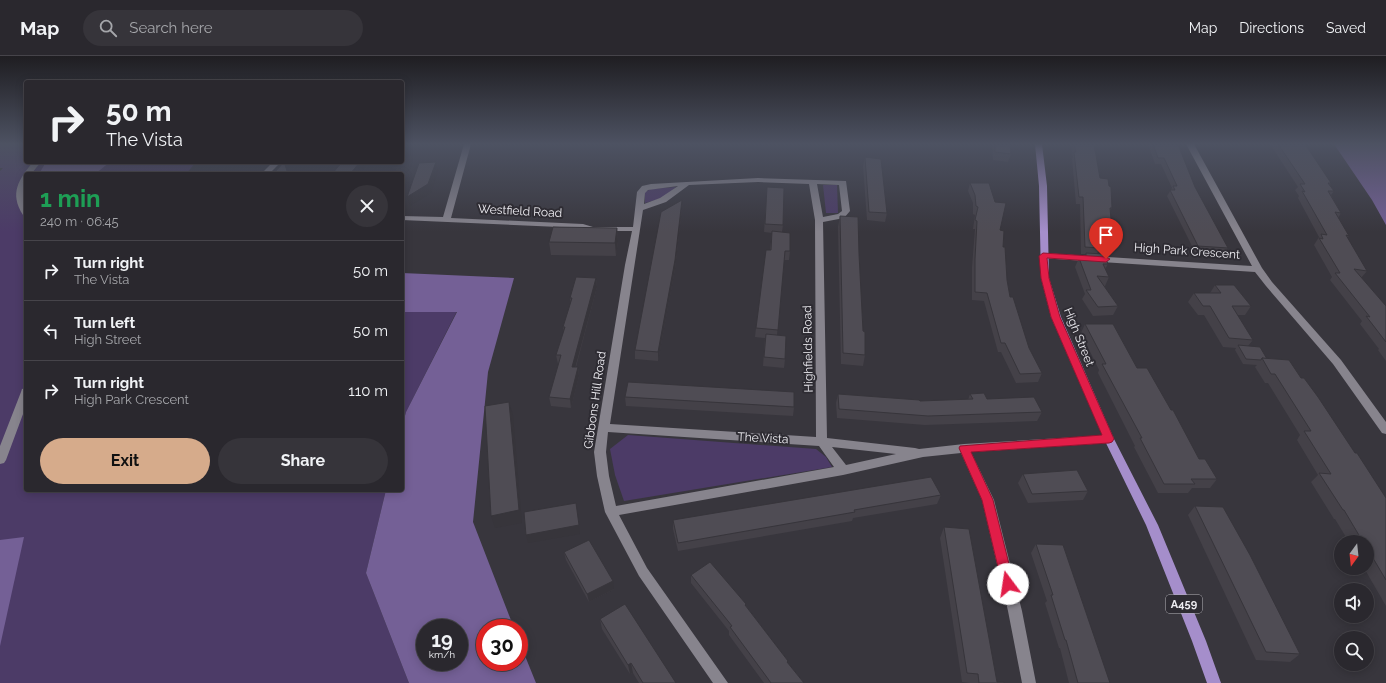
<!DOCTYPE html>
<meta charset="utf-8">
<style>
body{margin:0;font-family:Raleway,sans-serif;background:#36343a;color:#f1f3f6;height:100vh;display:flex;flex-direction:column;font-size:15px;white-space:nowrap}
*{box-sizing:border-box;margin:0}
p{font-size:13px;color:#a5a6aa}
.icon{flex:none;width:22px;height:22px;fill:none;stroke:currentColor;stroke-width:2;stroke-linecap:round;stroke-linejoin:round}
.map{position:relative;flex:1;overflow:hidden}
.side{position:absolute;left:24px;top:116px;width:380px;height:320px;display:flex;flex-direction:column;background:#2a282e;border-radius:4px;box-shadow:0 2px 10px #0003,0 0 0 1px #46444a}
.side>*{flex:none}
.banner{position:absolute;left:24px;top:24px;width:380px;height:84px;border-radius:4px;box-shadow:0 2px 10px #0003,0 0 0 1px #46444a;background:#2a282e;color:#f1f3f6;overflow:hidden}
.needle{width:26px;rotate:195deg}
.buttons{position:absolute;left:1334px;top:479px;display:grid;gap:8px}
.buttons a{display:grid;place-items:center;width:40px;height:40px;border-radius:50%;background:#2a282e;box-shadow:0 2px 10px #0003,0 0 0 1px #46444a;font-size:20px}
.speed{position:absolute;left:416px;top:563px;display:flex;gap:8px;font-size:20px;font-weight:700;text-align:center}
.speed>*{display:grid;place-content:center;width:52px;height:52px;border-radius:50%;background:#2a282e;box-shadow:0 2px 10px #0003,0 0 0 1px #46444a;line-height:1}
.speed small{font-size:10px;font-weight:400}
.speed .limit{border:6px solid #d22;background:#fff;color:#111}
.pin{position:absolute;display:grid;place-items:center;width:34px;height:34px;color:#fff;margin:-41px -17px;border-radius:50% 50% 50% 0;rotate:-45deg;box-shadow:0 0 4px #0007}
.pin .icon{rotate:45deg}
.me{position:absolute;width:44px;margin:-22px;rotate:346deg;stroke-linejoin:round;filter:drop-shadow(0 0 3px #0008)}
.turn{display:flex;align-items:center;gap:14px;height:84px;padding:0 16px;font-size:18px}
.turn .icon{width:52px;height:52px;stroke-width:2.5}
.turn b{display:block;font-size:28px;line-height:34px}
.round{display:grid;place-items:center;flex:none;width:42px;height:42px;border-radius:21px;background:#36343a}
.head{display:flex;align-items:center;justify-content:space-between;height:68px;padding:0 16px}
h1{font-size:24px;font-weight:700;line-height:30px;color:#1e9e55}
.primary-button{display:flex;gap:8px;margin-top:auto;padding:8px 16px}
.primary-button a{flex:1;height:46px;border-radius:24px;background:#d6ab8b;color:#111;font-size:16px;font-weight:700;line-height:46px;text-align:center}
.primary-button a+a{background:#36343a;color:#f1f3f6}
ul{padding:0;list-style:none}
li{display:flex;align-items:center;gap:12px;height:60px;padding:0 16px;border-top:1px solid #46444a}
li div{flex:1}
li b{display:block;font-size:15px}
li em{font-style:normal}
header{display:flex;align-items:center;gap:24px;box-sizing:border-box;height:56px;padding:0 20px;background:#2a282e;border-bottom:1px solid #46444a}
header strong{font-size:19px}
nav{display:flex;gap:22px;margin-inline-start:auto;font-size:14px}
.search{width:280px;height:36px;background:#36343a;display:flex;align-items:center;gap:10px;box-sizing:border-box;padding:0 14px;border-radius:22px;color:#a5a6aa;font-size:15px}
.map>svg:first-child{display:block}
.green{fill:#4c3b67}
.forest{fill:#746096;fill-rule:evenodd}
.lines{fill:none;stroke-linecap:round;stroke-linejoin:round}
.minor{fill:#87848d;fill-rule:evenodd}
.major{fill:#a58ecb;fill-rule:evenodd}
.wall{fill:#444148}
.shaded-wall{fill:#37353b}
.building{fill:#4f4c54;stroke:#37353b}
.route{fill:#e11d48;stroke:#92132f}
.labels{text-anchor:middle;stroke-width:4;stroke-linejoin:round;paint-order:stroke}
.shield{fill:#2e2c33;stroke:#b4b3b9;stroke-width:1}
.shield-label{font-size:11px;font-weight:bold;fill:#eeedf2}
.street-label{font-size:12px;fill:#eeedf2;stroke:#2e2c33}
</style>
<header>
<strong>Map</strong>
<div class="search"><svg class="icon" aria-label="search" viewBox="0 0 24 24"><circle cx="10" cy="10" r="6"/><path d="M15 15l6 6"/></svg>Search here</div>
<nav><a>Map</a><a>Directions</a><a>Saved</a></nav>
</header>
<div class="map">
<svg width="1386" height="627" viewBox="0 0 1386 627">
<rect width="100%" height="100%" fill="#38363d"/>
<g class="green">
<polygon points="0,88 26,88 26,106 196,106 186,118 26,118 26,434 386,434 366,517 409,627 0,627 0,115 3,112 0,112"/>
<polygon points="823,129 837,129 838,157 826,157"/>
<polygon points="676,131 663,142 645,147 645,136 651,133"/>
<polygon points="457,255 406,356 402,371 402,256"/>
<polygon points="628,379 816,393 826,401 832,411 624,445 615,419 610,393"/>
</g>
<g class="forest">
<polygon points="1334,88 1386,88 1386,169 1372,144"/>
<polygon points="46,106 110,106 95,118 39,118"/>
<path d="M402 217 514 222 488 316 473 466 514 572H485V606H519V585L536 627H409L366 517 386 434H402V371L406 356 457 256H402ZM425 572H459V606H425Z"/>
<polygon points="24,481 0,590 0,484"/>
</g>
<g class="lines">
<g class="minor">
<path d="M464 88H471L451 162 583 168 593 171H633L637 136 642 130 651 128 758 122 846 125 850 155 844 162 823 166 827 382 915 392 919 393 964 388 1109 379 1113 380 1114 383 1113 386 1109 387 971 396 994 444 1022 555 1036 627H1022L1008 555 982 444 961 397 923 401 843 419 619 459 647 512 728 627H713L639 520 605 456 597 420 594 396 598 372 625 209 632 175H593L582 172 402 164V160L443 161ZM758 126 809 128 815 164 816 381 610 368 643 154 666 146 689 129ZM817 128 839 129 842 155 838 158 823 161ZM678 130 660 142 644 148 645 137 648 134ZM608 376 819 390 834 411 616 450 609 420 606 396ZM832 391 896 398 846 409Z"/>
<polygon points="1186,88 1194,88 1262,212 1272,226 1341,304 1386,366 1386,378 1382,377 1333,308 1266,230 1255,216 1040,202 1039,200 1043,197 1252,210"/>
<path d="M33 106H41L31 118H26L24 138 26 159H23C9 137 19 123 33 106Z"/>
<polygon points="273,106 281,106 269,118 261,118"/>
<polygon points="26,332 26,350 6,404 4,407 0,408 0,390 21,336 22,333"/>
</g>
<polygon class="major" points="1035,88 1042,88 1047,130 1049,222 1061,261 1114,383 1158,469 1206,585 1221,627 1207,627 1192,585 1146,469 1104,383 1051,261 1041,222 1039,130"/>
</g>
<g class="wall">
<polygon points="992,88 1010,88 1011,98 1008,106 993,104"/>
<polygon points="1071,88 1094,88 1100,122 1112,152 1110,155 1113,186 1110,193 1099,192 1097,198 1108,208 1105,213 1109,221 1105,230 1104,230 1118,250 1113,259 1093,260 1082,243 1085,238 1075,211 1079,202 1084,202 1086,198 1081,198 1080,148 1076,148 1072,103 1073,101"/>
<polygon points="1148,88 1177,88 1195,131 1228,192 1224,199 1195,196 1167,140 1172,132 1161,108 1155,108"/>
<polygon points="1270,88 1306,88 1305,89 1331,127 1330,129 1334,135 1331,139 1341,157 1338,162 1349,180 1347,182 1367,215 1361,222 1386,250 1386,305 1378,294 1379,293 1360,268 1362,265 1330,224 1332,221 1314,189 1319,181 1298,142 1299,140 1295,134 1298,131"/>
<polygon points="865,101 887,157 885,166 867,164 863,110"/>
<polygon points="970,127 1000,174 1003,191 1007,224 1010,241 1029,292 1042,317 1038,326 1016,327 1001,296 998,296 984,245 972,244 972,211 975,173 973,173 975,159 973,158 973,147 968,135"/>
<polygon points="767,131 783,169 782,176 790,195 789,204 784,204 777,279 785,303 784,312 763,310 765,282 755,281 756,272 770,194 772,177 764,176"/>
<polygon points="682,144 682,152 675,213 658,305 635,303 635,294"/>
<polygon points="840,160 859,198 863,275 865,299 863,310 841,308 838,171"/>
<polygon points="617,172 618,185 616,200 551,199 549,186"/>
<polygon points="596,222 597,231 576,311 578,311 579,320 571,352 551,350 549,341 559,308 558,308 556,299 564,275 563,271 571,248 570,242"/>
<polygon points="1215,229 1251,250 1245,259 1237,259 1253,284 1248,290 1267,303 1301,322 1355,397 1386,442 1386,550 1364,512 1367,512 1367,486 1349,486 1335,463 1334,463 1311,426 1318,419 1297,384 1300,379 1268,327 1265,327 1255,311 1257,309 1243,308 1235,294 1236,292 1223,291 1204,259 1198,259 1188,246 1194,237 1210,237"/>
<polygon points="1085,268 1137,312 1199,403 1217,423 1210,432 1192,432 1188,437 1158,437 1134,391 1135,390 1098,317 1099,314 1081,277"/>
<polygon points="838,338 920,345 968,344 970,338 987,343 1042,356 1037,365 925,369 837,362 836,347"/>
<polygon points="625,341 794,351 793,360 626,350"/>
<polygon points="1023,418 1088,435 1083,444 1028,447 1018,427"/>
<polygon points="941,439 937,448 853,462 852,465 678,495 673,473 673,464"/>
<polygon points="1195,450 1300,598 1290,606 1256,604 1188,459"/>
<polygon points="944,471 997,626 1004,627 970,627 962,626 940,482"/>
<polygon points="1036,488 1110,627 1069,627 1060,592 1059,592 1045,547 1047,545 1031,497"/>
<polygon points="564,496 614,533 589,546 566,504"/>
<polygon points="691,519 746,550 788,605 788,607 804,627 764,627 729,579 729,575 691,527"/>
<polygon points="600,563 676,627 639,627 633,617 630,618 602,573"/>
</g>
<g class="shaded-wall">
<polygon points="360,106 369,106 360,118 350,118"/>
<polygon points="436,106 438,115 431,137 410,150 407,141"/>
<polygon points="682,144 682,152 675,213 658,305 658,296"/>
<polygon points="617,172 618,185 616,200 615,187"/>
<polygon points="596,222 597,231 573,320 572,311"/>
<polygon points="578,311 579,320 571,352 570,343"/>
<polygon points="509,346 513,359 522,467 495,472 491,460"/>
<polygon points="576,447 580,478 528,487 526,479"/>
<polygon points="613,525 614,533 589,546 587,538"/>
<polygon points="631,607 633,617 630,618 628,609"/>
</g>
<g class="building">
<polygon points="995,88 1010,88 1011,98 995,96"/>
<polygon points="1074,88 1094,88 1100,122 1108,123 1109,130 1111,131 1112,152 1110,152 1113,186 1096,184 1099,192 1085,191 1083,141 1079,141 1074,96 1076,96"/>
<polygon points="1153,88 1177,88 1179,91 1195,131 1228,192 1198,190 1170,134 1175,134 1173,130 1177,130 1164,102 1158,102"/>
<polygon points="1278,88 1306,88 1305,88 1331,127 1328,127 1334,135 1328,135 1341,157 1335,156 1349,180 1346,179 1367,215 1354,213 1386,250 1386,286 1366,260 1370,261 1335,217 1340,217 1319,182 1323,183 1321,178 1327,179 1302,135 1305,136 1300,128 1305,128"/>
<polygon points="865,101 881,103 887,157 869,156"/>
<polygon points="284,106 288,118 273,118"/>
<polygon points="342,106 360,106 350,118 332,118"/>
<polygon points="436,106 428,128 407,141 419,107"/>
<polygon points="970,127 989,127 995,146 1006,147 1000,174 1004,175 1003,191 1005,191 1007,224 1010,241 1013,241 1029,292 1042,317 1020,318 1005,287 1001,287 987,237 975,236 975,203 977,165 975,164 978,151 976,150 975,139"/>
<polygon points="767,131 784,132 783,169 765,168"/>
<polygon points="682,144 675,204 658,296 635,294 661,156"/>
<polygon points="840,160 858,161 859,198 863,275 865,276 865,299 843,297"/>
<polygon points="553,171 617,172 615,187 549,186"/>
<polygon points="772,175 790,177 790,195 785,195 778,274 756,272 766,194 771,194"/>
<polygon points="1086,197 1104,198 1108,208 1103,208 1109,221 1097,220 1118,250 1098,251 1086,234 1091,234 1079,202 1083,201 1086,203"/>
<polygon points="576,221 596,222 572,311 578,311 570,343 549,341 561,299 556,299 565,271 563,271 572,242 570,242"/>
<polygon points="1215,229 1234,229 1251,250 1232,250 1253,284 1229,282 1210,250 1203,250 1194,237 1221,237"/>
<polygon points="1085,268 1113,268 1137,312 1147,312 1171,354 1173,354 1199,403 1205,403 1217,423 1191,423 1195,428 1164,428 1140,382 1142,382 1102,308 1106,308"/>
<polygon points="766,278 786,280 785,303 764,301"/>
<polygon points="1238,289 1260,291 1267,303 1262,302 1261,304 1246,303"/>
<polygon points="1262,302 1289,304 1301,322 1304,322 1318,341 1355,397 1357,397 1386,442 1386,524 1367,492 1367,486 1363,486 1344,454 1343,454 1319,417 1331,418 1304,375 1311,375 1275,318 1271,318"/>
<polygon points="628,326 794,336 794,351 625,341"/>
<polygon points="984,337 987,343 1034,341 1042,356 928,360 839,353 838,338 919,344 920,345 973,343 970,338"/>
<polygon points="509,346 519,454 491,460 485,350"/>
<polygon points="1077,414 1088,435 1032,438 1023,418"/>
<polygon points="931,421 941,439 854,454 855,456 678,487 673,464"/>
<polygon points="576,447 579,469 526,479 524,456"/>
<polygon points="1195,450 1223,451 1250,499 1300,598 1266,596"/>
<polygon points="944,471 969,473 997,626 1004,626 1004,627 979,627 978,618 967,617"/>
<polygon points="589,484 613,525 587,538 564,496"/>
<polygon points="1036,488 1063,489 1110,627 1078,627 1066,584 1065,584 1051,539 1053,539"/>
<polygon points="710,506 746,548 745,549 788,605 787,606 804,627 771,627 766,620 730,571 732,570 691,519"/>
<polygon points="625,548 676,627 643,627 631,607 628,609 600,563"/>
</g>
<linearGradient id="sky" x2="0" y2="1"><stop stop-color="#1f1e22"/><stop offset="0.5" stop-color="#4d5262"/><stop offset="1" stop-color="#4d5262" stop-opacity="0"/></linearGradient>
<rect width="1386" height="176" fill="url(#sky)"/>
<polygon class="route" points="1043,197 1106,201 1110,203 1106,206 1047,202 1049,222 1060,261 1114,383 1112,386 1109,387 971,396 993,444 1014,528 1012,531 1008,533 1004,531 1002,528 982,444 959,392 960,390 1102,379 1051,261 1041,222 1039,200"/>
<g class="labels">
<rect class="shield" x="1166" y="539" width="36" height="18" rx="3"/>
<g class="shield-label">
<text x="1184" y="552">A459</text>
</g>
<g class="street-label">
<text transform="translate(520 155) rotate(3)" y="4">Westfield Road</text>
<text transform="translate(1187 195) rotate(4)" y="4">High Park Crescent</text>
<text transform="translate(1079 281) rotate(68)" y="4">High Street</text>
<text transform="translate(808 293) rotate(-91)" y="4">Highfields Road</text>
<text transform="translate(595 344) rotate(-82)" y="4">Gibbons Hill Road</text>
<text transform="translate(763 382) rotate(3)" y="4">The Vista</text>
</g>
</g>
</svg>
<div class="buttons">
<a><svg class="needle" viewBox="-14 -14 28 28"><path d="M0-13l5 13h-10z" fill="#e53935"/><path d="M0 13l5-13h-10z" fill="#a5a6aa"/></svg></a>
<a><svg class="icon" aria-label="sound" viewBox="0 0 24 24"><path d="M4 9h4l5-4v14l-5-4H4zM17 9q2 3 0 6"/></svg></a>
<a><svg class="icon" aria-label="search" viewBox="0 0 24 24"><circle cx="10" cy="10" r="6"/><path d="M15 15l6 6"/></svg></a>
</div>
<div class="speed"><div>19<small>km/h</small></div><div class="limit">30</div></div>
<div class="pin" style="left:1106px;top:203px;background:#d93025"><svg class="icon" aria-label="arrive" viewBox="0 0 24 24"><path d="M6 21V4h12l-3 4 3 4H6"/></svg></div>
<svg class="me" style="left:1008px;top:528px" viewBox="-20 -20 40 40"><circle r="19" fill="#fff"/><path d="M0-13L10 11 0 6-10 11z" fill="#e11d48"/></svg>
<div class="banner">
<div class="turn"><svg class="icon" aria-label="right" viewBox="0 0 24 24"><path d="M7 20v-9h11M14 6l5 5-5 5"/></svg><div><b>50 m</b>The Vista</div></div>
</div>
<section class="side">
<div class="head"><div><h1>1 min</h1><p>240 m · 06:45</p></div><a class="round"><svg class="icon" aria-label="close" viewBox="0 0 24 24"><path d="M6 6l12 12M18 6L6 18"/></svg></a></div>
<ul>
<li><svg class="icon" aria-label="right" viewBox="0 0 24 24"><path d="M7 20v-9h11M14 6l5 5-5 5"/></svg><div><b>Turn right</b><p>The Vista</p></div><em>50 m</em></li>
<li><svg class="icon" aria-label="left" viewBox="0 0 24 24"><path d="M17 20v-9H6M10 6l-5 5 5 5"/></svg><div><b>Turn left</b><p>High Street</p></div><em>50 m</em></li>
<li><svg class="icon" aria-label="right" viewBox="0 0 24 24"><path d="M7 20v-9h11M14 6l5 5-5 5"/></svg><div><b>Turn right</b><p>High Park Crescent</p></div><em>110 m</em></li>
</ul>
<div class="primary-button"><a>Exit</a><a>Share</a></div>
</section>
</div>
